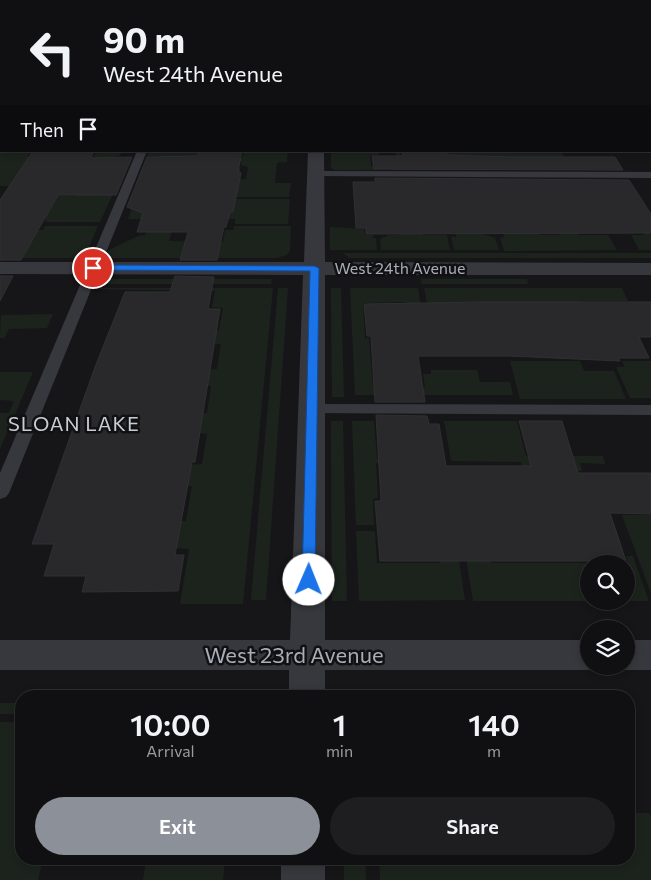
<!DOCTYPE html>
<style>
body{margin:0;font-family:Commissioner,sans-serif;background:#1e1e20;color:#f1f3f6;height:100vh;display:flex;flex-direction:column;font-size:19px;white-space:nowrap}
*{box-sizing:border-box;margin:0}
p{font-size:16px;color:#9c9d9f}
.icon{flex:none;width:28px;height:28px;fill:none;stroke:currentColor;stroke-width:2;stroke-linecap:round;stroke-linejoin:round}
.map{position:relative;flex:1;overflow:hidden}
.side{position:absolute;left:15px;top:690px;width:620px;height:175px;display:flex;flex-direction:column;background:#101012;border-radius:20px;box-shadow:0 2px 8px #0003,0 0 0 1px #303032}
.side>*{flex:none}
.top-card{position:absolute;left:0px;top:0px;width:651px;height:152px;box-shadow:0 2px 8px #0003,0 0 0 1px #303032;background:#101012;color:#f1f3f6;overflow:hidden}
.tools{position:absolute;left:580px;top:555px;display:grid;gap:10px}
.tools a{display:grid;place-items:center;width:55px;height:55px;border-radius:50%;background:#101012;box-shadow:0 2px 8px #0003,0 0 0 1px #303032;font-size:25px}
.pin{position:absolute;display:grid;place-items:center;width:42px;height:42px;color:#fff;margin:-21px;border:2px solid #fff;border-radius:50%;box-shadow:0 1px 5px #0007}
.me{position:absolute;width:55px;margin:-28px;rotate:1deg;stroke-linejoin:round;filter:drop-shadow(0 0 4px #0008)}
.turn{display:flex;align-items:center;gap:18px;height:105px;padding:0 20px;font-size:22px}
.turn .icon{width:65px;height:65px;stroke-width:2.5}
.turn b{display:block;font-size:35px;line-height:42px}
.then{display:flex;align-items:center;height:48px;padding:0 20px;background:#0003;gap:10px;font-size:19px}
.eta{display:flex;justify-content:space-evenly;align-items:center;height:85px;text-align:center}
.eta b{font-size:30px;font-weight:600;line-height:35px}
.cta{display:flex;gap:10px;margin-top:auto;padding:10px 20px}
.cta a{flex:1;height:58px;border-radius:30px;background:#8c9099;color:#fff;font-size:20px;font-weight:600;line-height:58px;text-align:center}
.cta a+a{background:#1e1e20;color:#f1f3f6}
.map>svg:first-child{display:block}
.green{fill:#1c231d;fill-rule:evenodd}
.building{fill:#29292c;stroke:#303034}
.lines{fill:none;stroke-linecap:round;stroke-linejoin:round}
.service{fill:#37383d;fill-rule:evenodd}
.minor{fill:#37383d;fill-rule:evenodd}
.route{fill:#1a73e8;stroke:#114b97}
.labels{text-anchor:middle;stroke-width:5;stroke-linejoin:round;paint-order:stroke}
.far-street-label{font-size:16px;fill:#a8adb8;stroke:#111113}
.neighbourhood-label{font-size:20px;letter-spacing:1px;fill:#c9ccd4;stroke:#111113}
.near-street-label{font-size:22px;fill:#a8adb8;stroke:#111113}
</style>
<div class="map">
<svg width="651" height="880" viewBox="0 0 651 880">
<rect width="100%" height="100%" fill="#161618"/>
<g class="green">
<polygon points="97,151 122,151 120,156 114,157 111,162 21,186 0,186 0,152 30,152 28,157 93,157"/>
<polygon points="149,151 198,151 199,153 197,159 157,161 159,156 147,156"/>
<polygon points="244,151 288,151 287,162 277,163 275,183 291,183 289,197 236,197 238,179 246,179 248,167 241,165 241,162 211,162 212,158 242,158"/>
<polygon points="331,151 378,153 379,155 370,155 371,166 377,166 377,170 334,170 331,168"/>
<polygon points="395,151 400,151 401,156 411,151 561,151 564,157 557,157 563,170 392,170 392,166 398,166"/>
<polygon points="77,194 113,194 100,222 45,222 46,219 0,217 57,196 76,196"/>
<polygon points="236,199 290,199 288,224 235,224 235,219 226,219 172,231 169,241 223,242 225,230 233,230 234,226 291,226 290,251 287,255 276,258 106,258 109,250 138,236 145,235 151,219 128,219 134,203 233,212"/>
<polygon points="397,216 422,232 423,235 447,235 450,250 381,250 380,239 383,237 387,237 387,235 399,235"/>
<polygon points="497,216 540,233 541,235 561,235 560,232 576,232 578,235 608,235 617,250 504,251 500,238 504,237"/>
<polygon points="45,226 98,226 84,258 0,258 0,245 19,240 33,240 38,230 43,230"/>
<polygon points="330,227 364,229 365,235 373,235 373,238 376,238 377,250 330,250"/>
<polygon points="644,233 649,233 651,236 651,250 639,250 631,235 644,235"/>
<polygon points="456,234 483,234 495,238 499,250 454,250 451,237 456,237"/>
<polygon points="343,253 651,253 651,258 349,258"/>
<polygon points="102,279 272,279 271,284 97,284 98,281"/>
<polygon points="421,279 527,279 528,284 422,284"/>
<polygon points="96,288 273,288 243,604 180,604 189,549 174,548 179,521 186,521 192,486 179,486 183,465 202,464 207,434 197,433 200,413 207,413 211,386 200,385 203,370 217,369 221,344 211,344 214,331 219,330 223,308 212,307 215,291 95,289"/>
<polygon points="278,288 288,288 266,600 251,600"/>
<polygon points="331,288 341,288 344,397 332,397"/>
<polygon points="350,288 418,288 421,307 405,307 404,302 363,303 365,338 369,338 373,387 425,387 423,374 431,374 431,370 477,370 480,382 510,382 513,395 355,395"/>
<polygon points="424,288 622,288 628,301 581,301 593,330 545,330 535,302 440,302 441,308 428,308"/>
<polygon points="53,314 47,328 9,329 4,338 0,338 1,315"/>
<polygon points="510,361 580,361 584,371 614,371 626,399 520,399"/>
<polygon points="622,361 651,361 651,398 630,398 616,367 625,367"/>
<polygon points="0,372 33,372 0,449 0,413 9,413 14,401 0,400"/>
<polygon points="331,421 343,421 347,601 332,601"/>
<polygon points="352,421 374,421 377,459 445,459 446,463 376,463 378,498 373,499 374,525 356,525"/>
<polygon points="444,421 517,421 526,456 603,456 605,464 580,463 582,471 535,471 530,495 521,462 451,461"/>
<polygon points="622,515 651,515 651,593"/>
<polygon points="356,531 375,531 377,563 440,563 438,553 458,553 465,600 359,601"/>
<path d="M465 553H489L491 563H628L626 556H633L649 601H473ZM589 564H626V601H589Z"/>
<rect x="0" y="703" width="21" height="11"/>
<polygon points="0,722 21,722 21,825 19,832 21,832 21,859 43,859 38,880 0,880"/>
<polygon points="629,813 649,813 651,817 651,880 380,880 379,859 629,859"/>
<polygon points="146,859 225,859 223,880 143,880"/>
<polygon points="344,859 365,859 366,880 344,880"/>
</g>
<g class="building">
<polygon points="33,151 94,151 91,158 132,157 116,195 58,195 21,260 0,260 0,200"/>
<polygon points="199,151 242,151 239,166 239,173 241,173 233,212 230,212 226,227 224,227 217,260 180,260 188,232 137,232 143,213 127,207 147,157 198,156"/>
<polygon points="403,151 447,151 448,155 512,157 615,157 623,170 374,169 372,156 402,156"/>
<polygon points="375,178 629,180 651,214 651,233 366,234 366,228 356,228 353,182 375,182"/>
<polygon points="0,276 13,276 0,301"/>
<polygon points="175,276 214,277 208,309 220,309 195,462 192,462 175,555 184,555 178,591 82,592 86,576 44,576 54,544 32,544 95,367 125,292 170,292"/>
<polygon points="484,302 651,302 651,337 639,337 649,358 618,358 620,361 510,356 418,356 425,402 375,402 371,336 367,336 364,304"/>
<polygon points="376,415 427,416 429,424 439,424 446,466 531,466 519,421 562,421 578,473 651,473 651,514 610,513 626,561 380,561 375,501 381,501"/>
</g>
<g class="lines">
<g class="service">
<rect x="650" y="56" width="1" height="4"/>
<polygon points="137,151 147,151 9,493 6,497 0,499 0,473"/>
<polygon points="316,171 651,172 651,178 312,176 311,174"/>
<polygon points="312,404 651,405 651,415 306,413 304,409 306,405"/>
</g>
<g class="minor">
<polygon points="314,0 324,0 325,1 314,1"/>
<polygon points="546,0 556,0 557,1 546,1"/>
<rect x="0" y="15" width="1" height="6"/>
<rect x="650" y="15" width="1" height="8"/>
<rect x="650" y="103" width="1" height="10"/>
<polygon points="1,107 1,118 0,119 0,108"/>
<rect x="650" y="125" width="1" height="11"/>
<polygon points="308,151 324,151 325,262 651,263 651,275 325,275 325,640 589,640 589,666 601,666 589,670 325,670 325,696 289,696 289,670 0,670 0,640 290,640 303,275 0,274 0,262 304,262"/>
<polygon points="626,640 651,640 651,670 626,670 614,666 626,666"/>
<rect x="281" y="859" width="44" height="21"/>
</g>
</g>
<polygon class="route" points="93,265 314,266 319,268 315,580 313,584 309,586 304,584 302,580 310,271 90,270 90,266"/>
<g class="labels">
<g class="far-street-label">
<text x="400" y="274">West 24th Avenue</text>
</g>
<g class="neighbourhood-label">
<text x="74" y="431">SLOAN LAKE</text>
</g>
<g class="near-street-label">
<text x="294" y="663">West 23rd Avenue</text>
</g>
</g>
</svg>
<div class="tools">
<a><svg class="icon" aria-label="search" viewBox="0 0 24 24"><circle cx="10" cy="10" r="6"/><path d="M15 15l6 6"/></svg></a>
<a><svg class="icon" aria-label="layers" viewBox="0 0 24 24"><path d="M12 4l9 5-9 5-9-5zM3 14l9 5 9-5"/></svg></a>
</div>
<div class="pin" style="left:93px;top:268px;background:#d93025"><svg class="icon" aria-label="arrive" viewBox="0 0 24 24"><path d="M6 21V4h12l-3 4 3 4H6"/></svg></div>
<svg class="me" style="left:309px;top:580px" viewBox="-20 -20 40 40"><circle r="19" fill="#fff"/><path d="M0-13L10 11 0 6-10 11z" fill="#1a73e8"/></svg>
<div class="top-card">
<div class="turn"><svg class="icon" aria-label="left" viewBox="0 0 24 24"><path d="M17 20v-9H6M10 6l-5 5 5 5"/></svg><div><b>90 m</b>West 24th Avenue</div></div>
<div class="then">Then<svg class="icon" aria-label="arrive" viewBox="0 0 24 24"><path d="M6 21V4h12l-3 4 3 4H6"/></svg></div>
</div>
<section class="side">
<div class="eta">
<div><b>10:00</b><p>Arrival</p></div>
<div><b>1</b><p>min</p></div>
<div><b>140</b><p>m</p></div>
</div>
<div class="cta"><a>Exit</a><a>Share</a></div>
</section>
</div>
